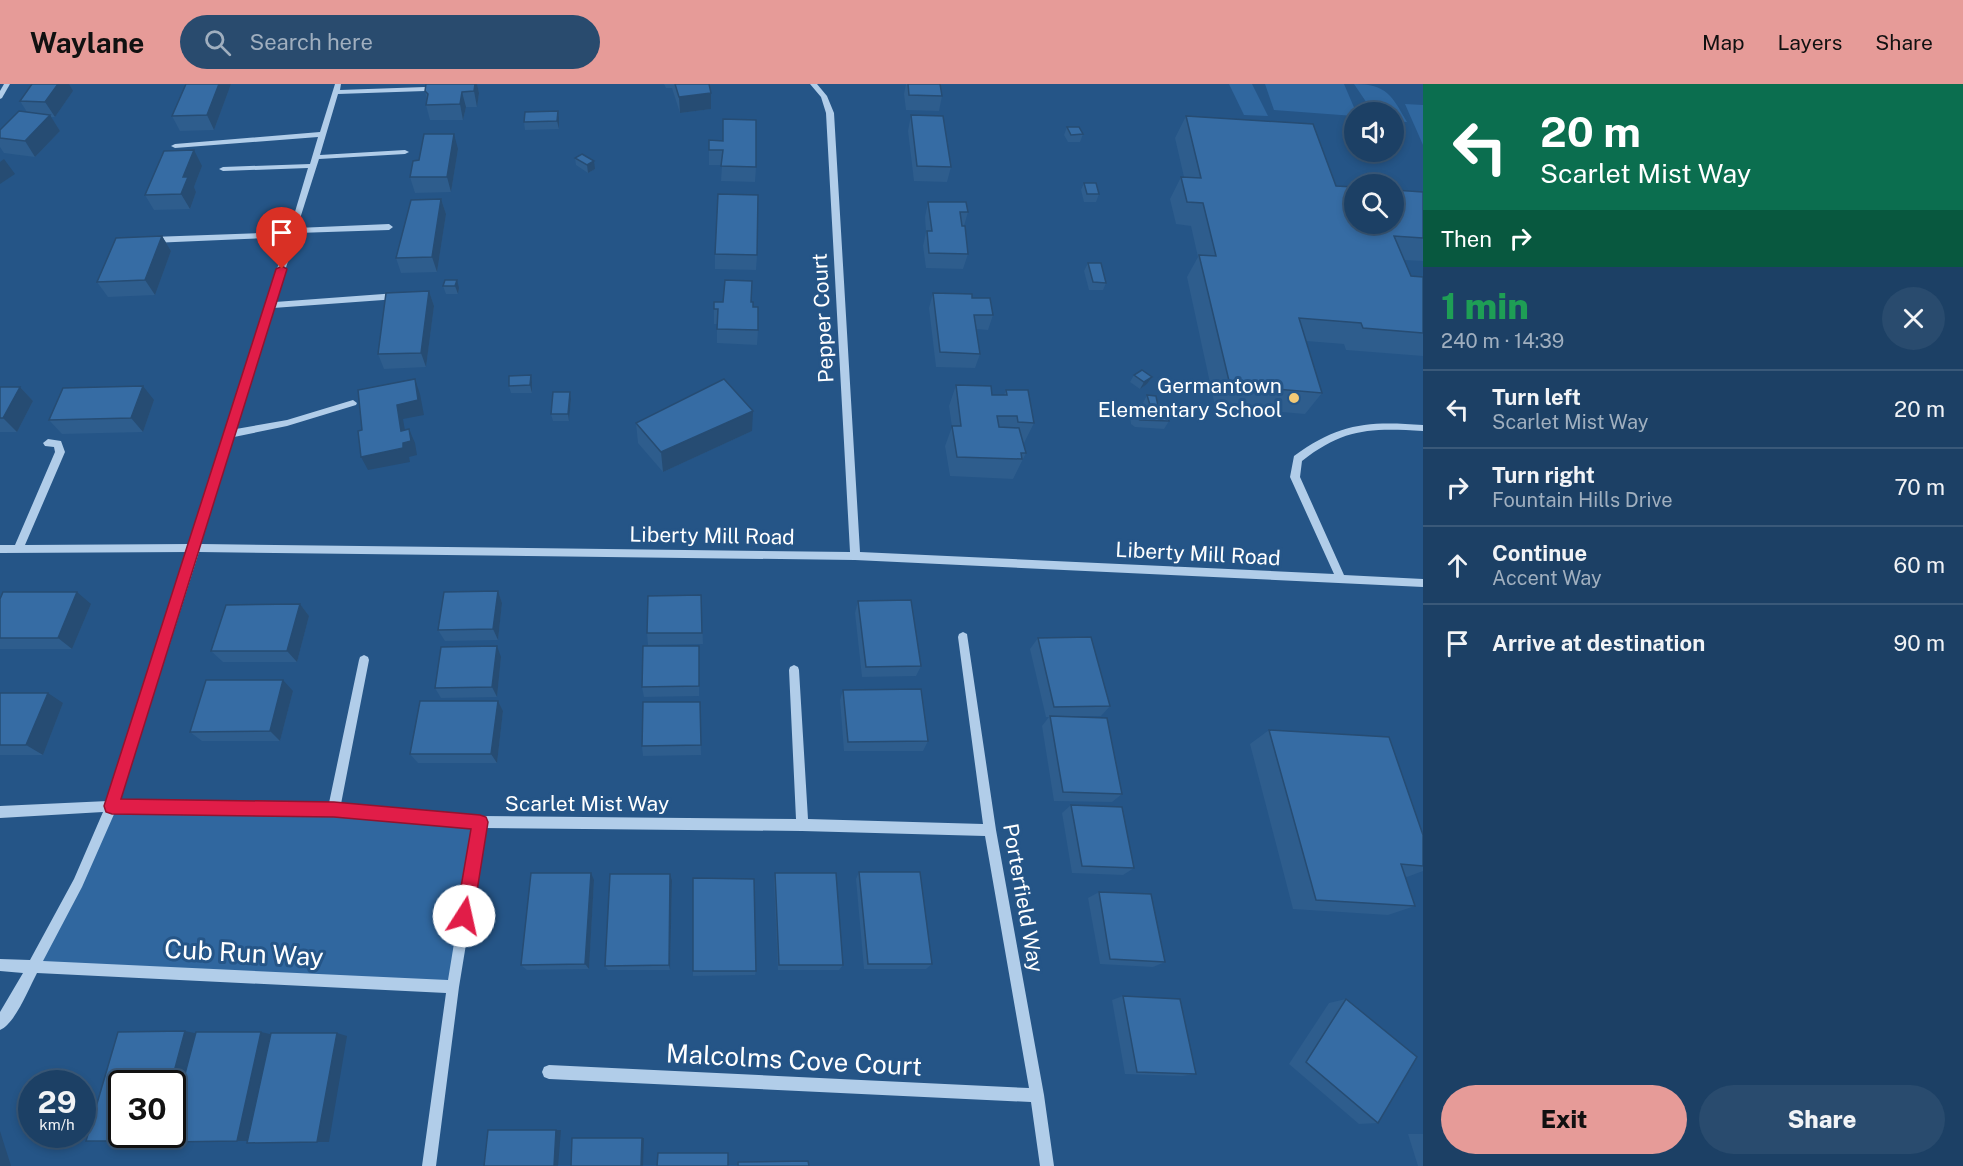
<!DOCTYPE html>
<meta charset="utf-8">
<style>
body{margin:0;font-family:"Public Sans",sans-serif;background:#294b6e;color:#f1f3f6;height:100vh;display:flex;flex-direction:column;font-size:22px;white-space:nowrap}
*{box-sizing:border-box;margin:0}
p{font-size:20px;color:#a0afbf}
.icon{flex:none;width:33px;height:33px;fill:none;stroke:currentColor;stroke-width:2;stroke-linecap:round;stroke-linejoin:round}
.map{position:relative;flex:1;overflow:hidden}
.panel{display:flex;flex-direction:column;background:#1c4065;width:540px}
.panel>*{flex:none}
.banner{background:#0b6e4f;color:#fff;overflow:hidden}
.fabs{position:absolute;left:1344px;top:18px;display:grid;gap:12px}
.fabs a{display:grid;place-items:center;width:60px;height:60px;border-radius:50%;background:#1c4065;box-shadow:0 3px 9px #0003,0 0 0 2px #3a5979;font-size:30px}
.speed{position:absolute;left:18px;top:986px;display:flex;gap:12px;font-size:30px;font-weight:700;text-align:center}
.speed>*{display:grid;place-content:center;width:78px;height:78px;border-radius:50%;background:#1c4065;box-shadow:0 3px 9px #0003,0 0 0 2px #3a5979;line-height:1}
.speed small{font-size:15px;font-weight:400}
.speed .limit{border:3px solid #111;border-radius:9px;background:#fff;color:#111}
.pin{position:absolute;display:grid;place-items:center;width:51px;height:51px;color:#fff;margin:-62px -26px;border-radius:50% 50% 50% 0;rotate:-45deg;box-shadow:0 0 6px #0007}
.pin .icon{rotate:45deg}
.me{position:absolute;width:66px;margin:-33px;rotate:10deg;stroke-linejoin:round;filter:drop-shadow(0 0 4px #0008)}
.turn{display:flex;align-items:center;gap:21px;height:126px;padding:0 18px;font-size:27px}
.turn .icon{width:78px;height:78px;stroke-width:2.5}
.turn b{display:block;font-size:42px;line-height:51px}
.then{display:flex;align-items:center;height:57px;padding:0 18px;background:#0003;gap:12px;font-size:22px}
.round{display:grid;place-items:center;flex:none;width:63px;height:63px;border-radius:32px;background:#294b6e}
.summary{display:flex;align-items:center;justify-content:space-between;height:102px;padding:0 18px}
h1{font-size:36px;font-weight:800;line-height:45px;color:#1e9e55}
.action{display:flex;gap:12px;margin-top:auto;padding:12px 18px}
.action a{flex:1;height:69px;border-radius:36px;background:#e69b98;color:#111;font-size:24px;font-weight:800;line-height:69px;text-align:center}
.action a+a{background:#294b6e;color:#f1f3f6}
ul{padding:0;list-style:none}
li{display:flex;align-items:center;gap:18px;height:78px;padding:0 18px;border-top:2px solid #3a5979}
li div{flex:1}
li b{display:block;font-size:22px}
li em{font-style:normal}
header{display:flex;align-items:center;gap:36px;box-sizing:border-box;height:84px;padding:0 30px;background:#e69b98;color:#111}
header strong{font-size:28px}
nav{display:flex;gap:33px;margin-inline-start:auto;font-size:21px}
.search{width:420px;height:54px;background:#294b6e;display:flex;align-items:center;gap:15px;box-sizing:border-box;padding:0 21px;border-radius:33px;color:#a0afbf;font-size:22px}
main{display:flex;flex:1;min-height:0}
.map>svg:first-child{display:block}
.green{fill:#30679f}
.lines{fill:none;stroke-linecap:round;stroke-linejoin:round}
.minor{fill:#b1cde9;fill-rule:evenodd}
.wall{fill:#2e5d8d}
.shaded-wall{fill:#264c73}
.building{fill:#366ca4;stroke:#264c73;stroke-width:1.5}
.route{fill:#e11d48;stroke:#92132f;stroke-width:1.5}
.poi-dot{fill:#f2c976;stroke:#255587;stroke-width:2}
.labels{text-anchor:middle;stroke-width:6;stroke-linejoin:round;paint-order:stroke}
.street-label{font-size:21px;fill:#fff;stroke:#255587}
.poi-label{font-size:21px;fill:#fff;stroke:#255587;text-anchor:end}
.near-street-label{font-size:26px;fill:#fff;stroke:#255587}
</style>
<header>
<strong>Waylane</strong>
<div class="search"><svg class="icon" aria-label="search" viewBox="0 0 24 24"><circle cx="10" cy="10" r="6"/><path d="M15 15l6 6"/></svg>Search here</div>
<nav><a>Map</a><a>Layers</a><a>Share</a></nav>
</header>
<main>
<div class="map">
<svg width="1423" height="1082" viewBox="0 0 1423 1082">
<rect width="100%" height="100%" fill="#255587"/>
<g class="green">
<polygon points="1229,0 1252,0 1268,32 1244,31"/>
<polygon points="1265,0 1344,0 1356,28 1354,32 1274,26"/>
<path d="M1354 0C1387 0 1392 12 1407 38L1394 37V28H1373Z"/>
<polygon points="1405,20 1423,21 1423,61"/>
<polygon points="112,722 334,725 480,738 453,903 34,883"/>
</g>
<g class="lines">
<g class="minor">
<polygon points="4,0 10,0 2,14 0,15 0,7"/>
<path d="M335 0H341L340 6 425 3 428 5 425 7 338 10 320 71 405 66 409 68 405 70 319 75 297 144 389 140 393 143 389 146 297 149 275 218 397 209 401 212 397 215 273 224 236 345 287 336 353 316 357 319 356 321 287 342 234 353 201 460 850 468 826 29 821 13 810 0H817L827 12 834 29 860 468 1334 490 1290 393 1294 372C1339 339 1368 337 1423 341V347C1371 344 1344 344 1302 377L1300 393 1344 491 1423 495V503L855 476 199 468 120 716 329 719 359 576 360 573 364 571 368 573 369 576 341 720 480 732 796 735 789 586 790 583 794 581 798 583 799 586 808 735 983 740 958 553 959 550 963 548 967 550 996 746 1044 1011 1054 1082H1040L1031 1018 549 995 544 993 542 988 544 983 549 981 1029 1004 985 752 802 747 485 744 459 903 436 1082H422L446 909 37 889C29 904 15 940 0 946V928L23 889 0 887V875L30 876 74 795 103 728 0 734V722L108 717 189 468 0 469V461H15L55 368 54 363 45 362 43 359 48 355 61 357 65 368 25 461 191 460 287 153 152 159 148 156 152 153 289 148 308 84 223 87 219 85 223 83 310 80 318 53 175 64 171 62 175 60 320 48ZM115 728 334 731 473 743 448 896 43 877 82 803Z"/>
</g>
</g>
<g class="wall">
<polygon points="186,0 231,0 214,46 180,47 172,32"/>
<polygon points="426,0 477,0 479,9 477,23 466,23 463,36 430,36 426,21 427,16 425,7"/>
<polygon points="664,0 709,0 711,25 680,29 672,4 666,4"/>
<polygon points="906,0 940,0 942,12 939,27 906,26 904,10"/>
<polygon points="73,7 55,33 51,33 60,47 35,73 4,69 0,63 0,46 27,28 20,17"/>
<polygon points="911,31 951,83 947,98 914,97 908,47"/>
<polygon points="1186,32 1336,102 1423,108 1423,177 1404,176 1411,192 1423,193 1423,272 1346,266 1344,260 1306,257 1322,309 1305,330 1215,322 1187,193 1198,173 1191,142 1176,140 1170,115 1181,93 1184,93 1175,54"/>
<polygon points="559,35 559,45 525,46 524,38"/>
<polygon points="1067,43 1083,50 1080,58 1068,58 1064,51"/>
<polygon points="709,56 723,57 756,83 755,98 721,97 722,81 709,81"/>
<polygon points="458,65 451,108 415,109 410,93"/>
<polygon points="575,74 595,85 588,89 576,81"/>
<polygon points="202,82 194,103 196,108 190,125 154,126 145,111"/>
<polygon points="1084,99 1099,110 1096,118 1084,118 1081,106"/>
<polygon points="441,115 446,130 437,188 401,189 396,174"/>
<polygon points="928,118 968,128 964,142 968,170 963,185 926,184 923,162 926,148 925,133"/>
<polygon points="162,152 171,167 155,211 108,213 97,198"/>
<polygon points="715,170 757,171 756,186 715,185"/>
<polygon points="1088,179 1106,199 1103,206 1089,206 1084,187"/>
<polygon points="445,196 459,204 458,210 446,210 443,202"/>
<polygon points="429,207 434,222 426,283 384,285 378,270"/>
<polygon points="933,209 972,214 993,231 988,246 977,245 980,270 975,284 936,283 929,224"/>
<polygon points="751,218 753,223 758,246 757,261 717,259 717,240 714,240 714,225"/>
<polygon points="1134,291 1152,293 1147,300 1140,305 1130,298"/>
<polygon points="532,299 532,309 511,309 509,302"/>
<polygon points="956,301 992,311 1004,311 1006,306 1034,339 1024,359 1023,359 1026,369 1013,395 950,392 945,362 952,343 949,322"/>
<polygon points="0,303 20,303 33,317 17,348 0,348"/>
<polygon points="570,308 571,315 569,337 553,337 551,330"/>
<polygon points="1147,311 1158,322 1156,325 1169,337 1164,345 1135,343 1131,340 1130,331 1134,324 1145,324 1143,319"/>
<polygon points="154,316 143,348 62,350 49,336"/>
<polygon points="636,339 752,347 663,388 638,359"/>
<polygon points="498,507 502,519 498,556 445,557 438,546"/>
<polygon points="701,511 703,560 648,561 647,549"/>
<polygon points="0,515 91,520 72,565 0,565"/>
<polygon points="858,517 921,582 916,592 862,593 855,529"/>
<polygon points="300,520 309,532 297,578 223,578 211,567"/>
<polygon points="1038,554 1110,622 1101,632 1070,632 1122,710 1112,718 1054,717 1042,642 1049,633 1046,633 1030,565"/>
<polygon points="699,562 699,612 644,613 642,603"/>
<polygon points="501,573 497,613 441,614 435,604"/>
<polygon points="843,606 928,657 923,667 844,667 840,616"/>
<polygon points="293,607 280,657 202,657 190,648"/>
<polygon points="0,609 63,619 43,671 0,671"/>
<polygon points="498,617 503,627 497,679 418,679 410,670"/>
<polygon points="700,618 701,671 643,672 642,662"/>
<polygon points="1269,646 1423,751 1423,787 1407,793 1405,792 1415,822 1388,831 1293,825 1250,660"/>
<polygon points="1071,721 1134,784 1123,791 1072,789 1062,729"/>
<polygon points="859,788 932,880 926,885 864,885 856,795"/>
<polygon points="775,789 843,881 839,886 778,886 774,796"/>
<polygon points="670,790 672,796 670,886 608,886 605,882"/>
<polygon points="594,796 589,885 527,886 521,881"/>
<polygon points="1099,808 1165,878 1153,883 1100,880 1088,814"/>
<polygon points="693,887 756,887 755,891 693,892"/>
<polygon points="1123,912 1196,990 1182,992 1125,990 1112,916"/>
<polygon points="1346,915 1378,1039 1359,1040 1289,980 1329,919"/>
<polygon points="1408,1050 1423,1050 1423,1082 1418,1082"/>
<polygon points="737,1077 808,1077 809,1082 737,1082"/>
</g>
<g class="shaded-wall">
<polygon points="58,0 69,0 73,7 55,33 45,18"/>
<polygon points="219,0 231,0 214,46 207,31"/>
<polygon points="475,0 477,0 479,9 477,23 474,7"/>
<polygon points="462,8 466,23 463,36 460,20"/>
<polygon points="711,9 711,25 680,29 679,13"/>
<polygon points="558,27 559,35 559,45 557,37"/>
<polygon points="50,31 60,47 35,73 25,57"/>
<polygon points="454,50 458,65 451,108 447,93"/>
<polygon points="194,66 202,82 194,103 196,108 190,125 181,110 183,93"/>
<polygon points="4,75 15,90 0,100 0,78"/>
<polygon points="594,77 595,85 588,89 587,81"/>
<polygon points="441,115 446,130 437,188 432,173"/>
<polygon points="162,152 171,167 155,211 145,196"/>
<polygon points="457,196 459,204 458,210 455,202"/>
<polygon points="429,207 434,222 426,283 421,269"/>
<polygon points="531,291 532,299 532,309 530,301"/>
<polygon points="1152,293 1147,300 1140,305 1144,298"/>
<polygon points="415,295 420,310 424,331 403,335 407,358 409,345 415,359 417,371 409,373 410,378 368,386 361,373 401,347 397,321"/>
<polygon points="143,302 154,316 143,348 131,334"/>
<polygon points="20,303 33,317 17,348 3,334"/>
<polygon points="570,308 571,315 569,337 568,330"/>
<polygon points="753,327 752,347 663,388 661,368"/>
<polygon points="498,507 502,519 498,556 493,545"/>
<polygon points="77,508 91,520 72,565 58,554"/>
<polygon points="300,520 309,532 297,578 287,567"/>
<polygon points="497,562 501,573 497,613 492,603"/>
<polygon points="283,596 293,607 280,657 270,647"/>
<polygon points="48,609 63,619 43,671 26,661"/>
<polygon points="498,617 503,627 497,679 491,670"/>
<polygon points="591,789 594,796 589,885 585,880"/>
<polygon points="670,790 672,796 670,886 669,881"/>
<polygon points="185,947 199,950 172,1057 155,1057 157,1050 172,1050 172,999 171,999"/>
<polygon points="261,948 274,951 251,1057 237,1057"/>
<polygon points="337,949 347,952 329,1058 317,1058"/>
<polygon points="556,1046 561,1046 558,1082 554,1082"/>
<polygon points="0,1047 11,1082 0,1082"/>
<polygon points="642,1054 644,1054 643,1082 641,1082"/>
</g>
<g class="building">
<polygon points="32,0 58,0 45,18 20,17"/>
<polygon points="186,0 219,0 207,31 172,32"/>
<polygon points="426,0 475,0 474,7 462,8 460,20 426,21 428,10 425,7"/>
<polygon points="675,0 709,0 711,9 679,13"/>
<polygon points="908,0 940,0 942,12 909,11"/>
<polygon points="19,27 50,31 25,57 0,54 0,46"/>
<polygon points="558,27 557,37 524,38 525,28"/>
<polygon points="911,31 943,32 951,83 917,82"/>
<polygon points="1186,32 1313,40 1336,102 1354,103 1354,140 1394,140 1394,106 1423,108 1423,154 1394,152 1411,192 1423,193 1423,249 1363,244 1361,239 1299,234 1322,309 1230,301 1199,171 1216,172 1203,119 1187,118 1181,93 1201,94"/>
<polygon points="723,35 756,36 756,83 721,82 723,66 709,66 709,56 723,57"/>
<polygon points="1067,43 1079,43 1083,50 1071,51"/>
<polygon points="424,50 454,50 447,93 410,93 413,77 419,76"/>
<polygon points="194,66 183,93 188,93 181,110 145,111 164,67"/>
<polygon points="582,70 594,77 587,81 575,74"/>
<polygon points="1084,99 1096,99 1099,110 1087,110"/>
<polygon points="718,110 758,111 757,171 715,170"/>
<polygon points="441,115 432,173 396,174 411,116"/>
<polygon points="928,118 966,118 968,128 960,128 962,142 965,142 968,170 929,169 927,147 932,147"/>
<polygon points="162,152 145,196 97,198 116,154"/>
<polygon points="1088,179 1101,179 1106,199 1093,198"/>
<polygon points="445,196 457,196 455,202 443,202"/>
<polygon points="725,196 752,197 751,218 753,218 753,223 758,223 758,246 717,245 718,225 714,225 714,218 723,218"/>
<polygon points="429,207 421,269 378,270 386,209"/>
<polygon points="933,209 972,210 972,214 990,214 993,231 974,231 980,270 940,268"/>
<polygon points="1142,286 1152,293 1144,298 1134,291"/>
<polygon points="531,291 530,301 509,302 509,292"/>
<polygon points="415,295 418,316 397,321 401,347 409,345 411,357 403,359 403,364 361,373 358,347 362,346 358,306"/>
<polygon points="724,295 753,327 661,368 636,339"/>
<polygon points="956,301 991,302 992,311 1007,311 1006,306 1028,306 1034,339 1018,338 1017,332 997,332 999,343 1019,344 1026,369 1021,369 1022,375 957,373 952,342 961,342"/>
<polygon points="143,302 131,334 49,336 63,304"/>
<polygon points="0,303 20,303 3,334 0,334"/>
<polygon points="553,308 570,308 568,330 551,330"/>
<polygon points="1147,311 1156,312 1158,322 1150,321"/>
<polygon points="1134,324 1166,326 1169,337 1140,336 1135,333"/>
<polygon points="498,507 493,545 438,546 444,508"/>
<polygon points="3,508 77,508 58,554 0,554 0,515"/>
<polygon points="701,511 702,549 647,549 648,512"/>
<polygon points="911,516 921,582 866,583 858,517"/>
<polygon points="300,520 287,567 211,567 226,521"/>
<polygon points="1091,553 1110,622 1054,623 1038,554"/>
<polygon points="497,562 492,603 435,604 441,563"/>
<polygon points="643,562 699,562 699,602 642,603"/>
<polygon points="206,596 283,596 270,647 190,648"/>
<polygon points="921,605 928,657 848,658 843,606"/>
<polygon points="0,609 48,609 26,661 0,661"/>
<polygon points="420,617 498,617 491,670 410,670"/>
<polygon points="643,618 700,618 701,661 642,662"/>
<polygon points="1050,632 1107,634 1122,710 1063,708"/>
<polygon points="1269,646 1389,653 1423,751 1423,782 1401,780 1415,822 1316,816"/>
<polygon points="1071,721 1122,723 1134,784 1082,782"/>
<polygon points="859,788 920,788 932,880 868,880"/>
<polygon points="531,789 591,789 585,880 521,881"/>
<polygon points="775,789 836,789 843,881 779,881"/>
<polygon points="610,790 670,790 669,881 605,882"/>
<polygon points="693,794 754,795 756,887 693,887"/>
<polygon points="1099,808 1151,810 1165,878 1110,875"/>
<polygon points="1123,912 1180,915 1196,990 1137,988"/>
<polygon points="1346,915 1417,973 1378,1039 1306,978"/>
<polygon points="185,947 171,999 122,999 122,1050 157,1050 155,1057 86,1057 118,948"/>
<polygon points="196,948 261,948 237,1057 168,1058 170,1050 172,1050 172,1039"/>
<polygon points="271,949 337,949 317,1058 247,1059"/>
<polygon points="488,1046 556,1046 554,1082 484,1082"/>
<polygon points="572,1054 642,1054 641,1082 571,1082"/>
<polygon points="658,1069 728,1069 728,1082 657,1082"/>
<polygon points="808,1077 809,1082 738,1082 738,1078"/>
</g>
<polygon class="route" points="282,182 287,185 121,715 334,718 480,731 486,733 488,738 473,832 470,838 464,840 459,838 456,832 471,745 334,733 112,730 106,728 104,722 276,185"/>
<circle class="poi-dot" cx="1294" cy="314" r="6"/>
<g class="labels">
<g class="street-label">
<text transform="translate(823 234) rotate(-93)" y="7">Pepper Court</text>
<text transform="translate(712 452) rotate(1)" y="7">Liberty Mill Road</text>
<text transform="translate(1198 470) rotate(3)" y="7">Liberty Mill Road</text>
<text x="587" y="727">Scarlet Mist Way</text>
<text transform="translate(1023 814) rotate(80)" y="7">Porterfield Way</text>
</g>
<g class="poi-label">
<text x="1282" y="309">Germantown<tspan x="1282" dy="24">Elementary School</tspan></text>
</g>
<g class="near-street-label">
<text transform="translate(244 869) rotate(3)" y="9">Cub Run Way</text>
<text transform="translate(794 976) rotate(3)" y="9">Malcolms Cove Court</text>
</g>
</g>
</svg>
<div class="fabs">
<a><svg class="icon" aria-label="sound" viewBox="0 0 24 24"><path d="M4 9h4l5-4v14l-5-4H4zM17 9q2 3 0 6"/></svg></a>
<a><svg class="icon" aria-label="search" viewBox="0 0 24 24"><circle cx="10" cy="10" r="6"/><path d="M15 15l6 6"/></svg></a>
</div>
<div class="speed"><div>29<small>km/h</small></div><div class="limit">30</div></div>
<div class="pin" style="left:282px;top:185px;background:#d93025"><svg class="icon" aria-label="arrive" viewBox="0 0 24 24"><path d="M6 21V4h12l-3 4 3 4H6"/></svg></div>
<svg class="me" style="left:464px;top:832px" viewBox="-20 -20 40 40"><circle r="19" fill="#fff"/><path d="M0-13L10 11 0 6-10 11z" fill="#e11d48"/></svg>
</div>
<section class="panel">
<div class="banner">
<div class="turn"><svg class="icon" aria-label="left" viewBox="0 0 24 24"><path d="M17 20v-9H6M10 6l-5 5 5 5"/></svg><div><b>20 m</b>Scarlet Mist Way</div></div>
<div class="then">Then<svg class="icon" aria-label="right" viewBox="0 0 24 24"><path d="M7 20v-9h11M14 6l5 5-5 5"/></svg></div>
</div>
<div class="summary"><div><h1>1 min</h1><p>240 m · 14:39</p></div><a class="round"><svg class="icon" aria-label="close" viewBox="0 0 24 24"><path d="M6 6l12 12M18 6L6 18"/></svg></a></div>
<ul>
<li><svg class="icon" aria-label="left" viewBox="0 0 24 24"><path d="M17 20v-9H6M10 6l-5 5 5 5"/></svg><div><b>Turn left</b><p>Scarlet Mist Way</p></div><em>20 m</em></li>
<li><svg class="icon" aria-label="right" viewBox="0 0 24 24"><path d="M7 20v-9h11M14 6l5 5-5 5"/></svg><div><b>Turn right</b><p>Fountain Hills Drive</p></div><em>70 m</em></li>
<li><svg class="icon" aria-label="ahead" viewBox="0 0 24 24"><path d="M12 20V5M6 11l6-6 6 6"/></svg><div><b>Continue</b><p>Accent Way</p></div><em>60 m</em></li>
<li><svg class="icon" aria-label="arrive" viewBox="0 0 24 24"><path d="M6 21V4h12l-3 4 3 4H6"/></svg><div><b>Arrive at destination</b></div><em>90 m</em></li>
</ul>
<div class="action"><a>Exit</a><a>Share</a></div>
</section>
</main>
